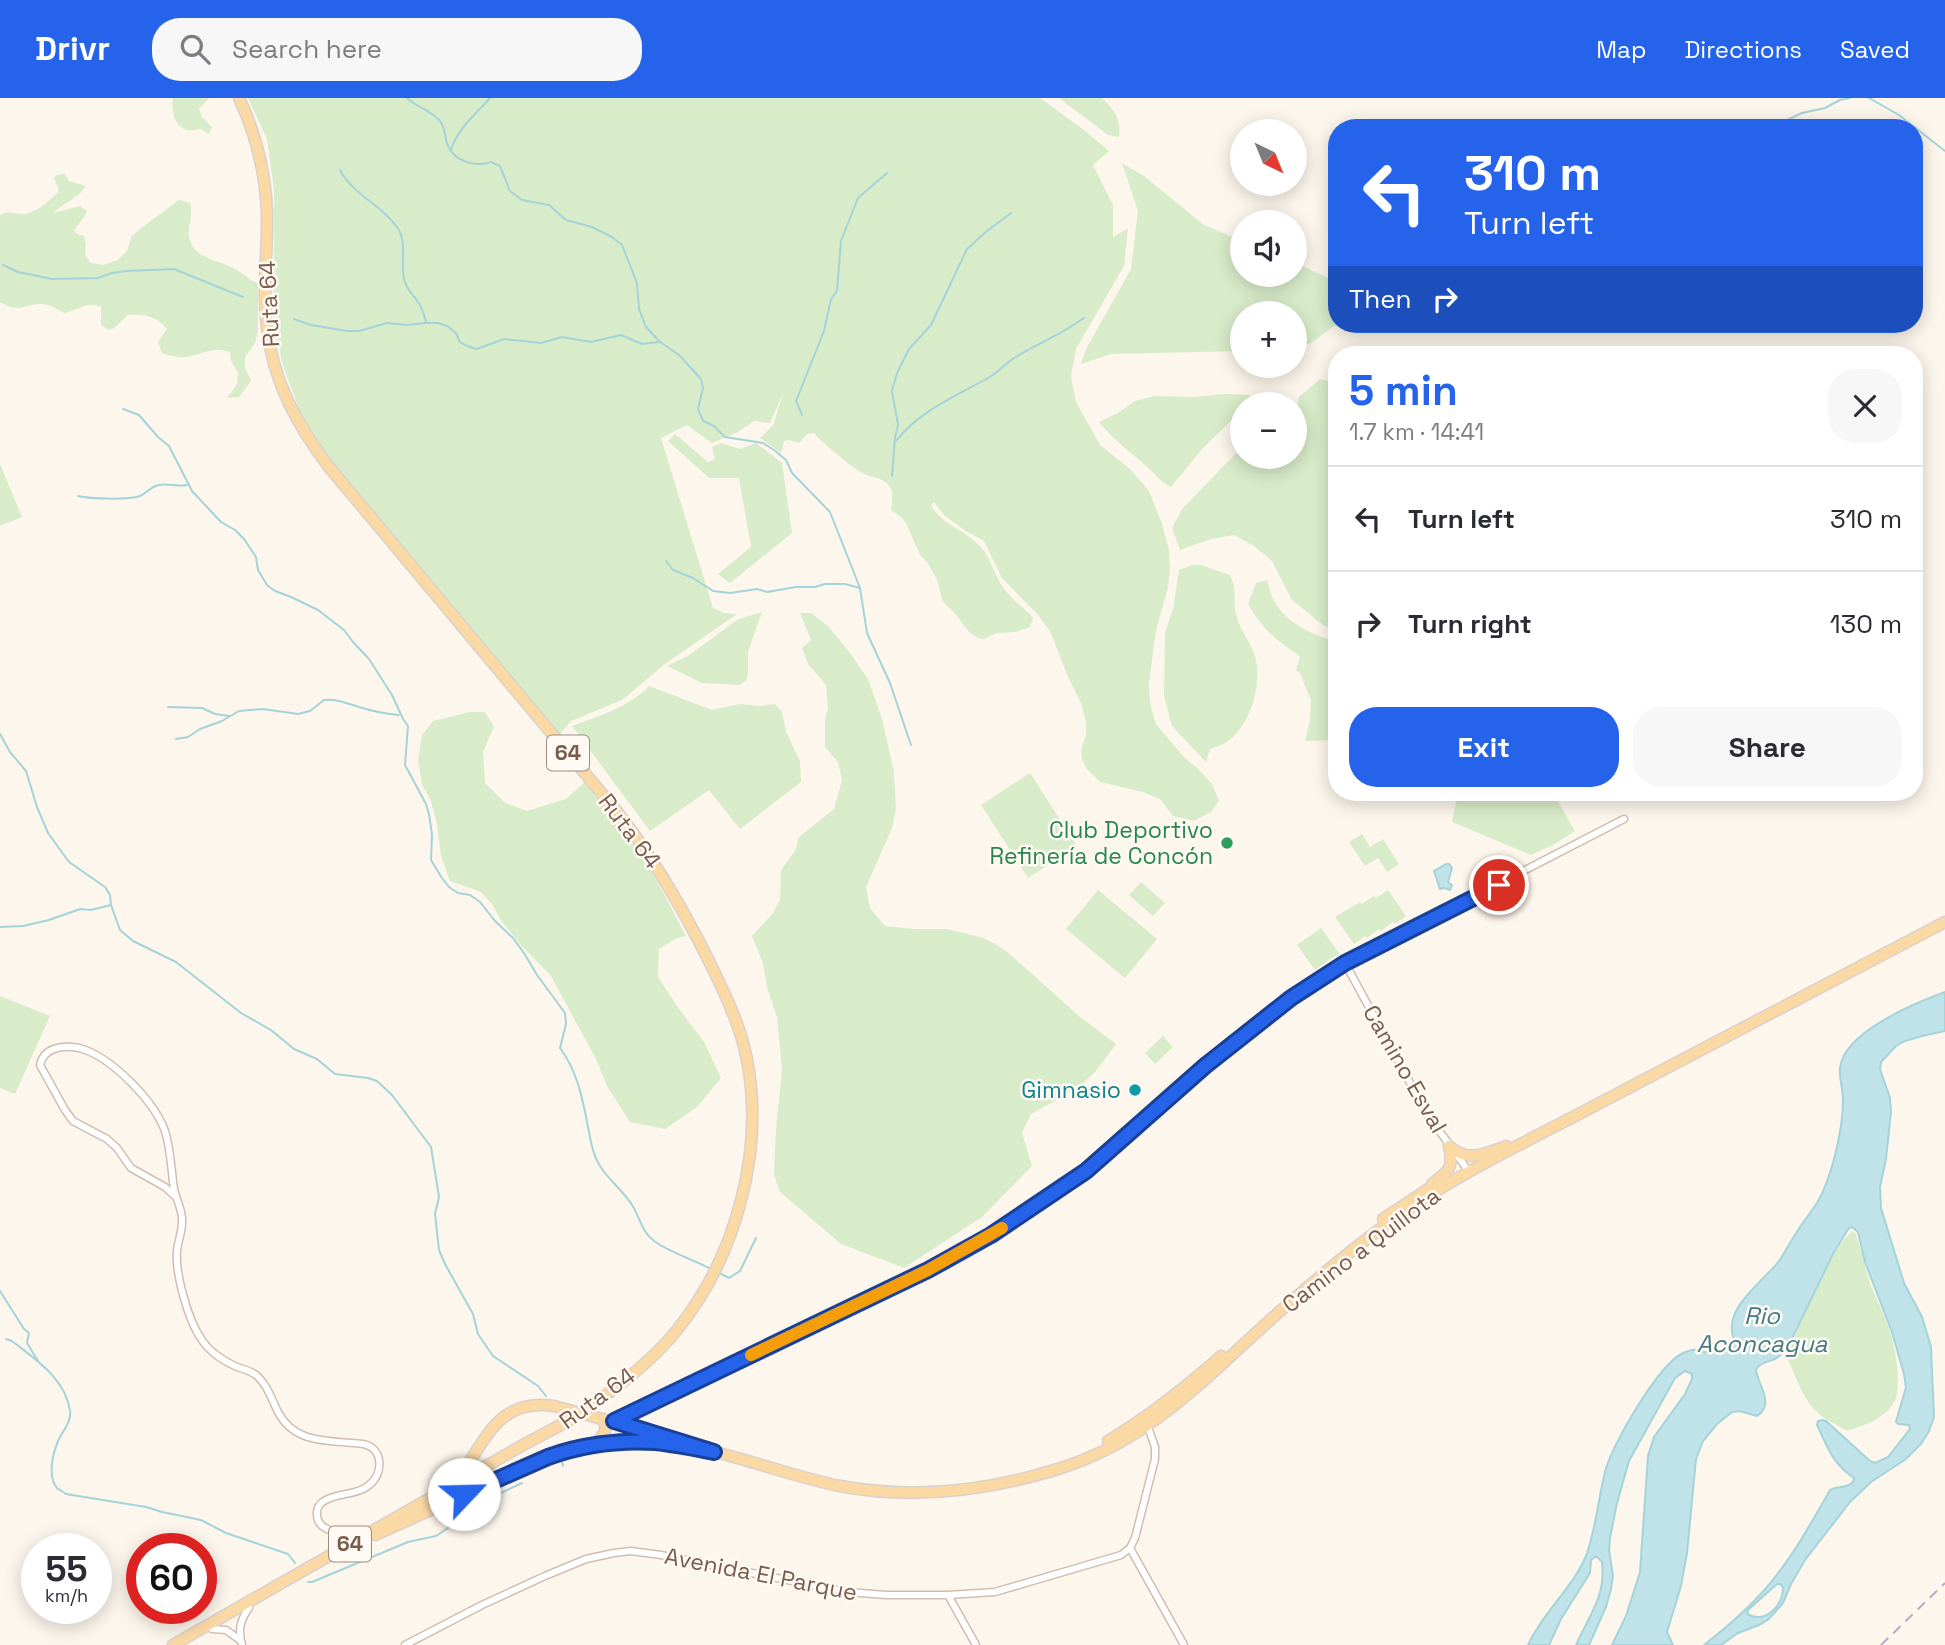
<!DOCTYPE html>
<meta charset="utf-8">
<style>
body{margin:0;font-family:"Space Grotesk",sans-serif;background:#f7f7f7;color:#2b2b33;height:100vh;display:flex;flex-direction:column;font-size:26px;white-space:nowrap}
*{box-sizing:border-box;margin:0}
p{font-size:23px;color:#7c7c81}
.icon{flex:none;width:38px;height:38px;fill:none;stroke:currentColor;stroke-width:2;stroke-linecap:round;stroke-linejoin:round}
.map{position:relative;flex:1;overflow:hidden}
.side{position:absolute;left:1328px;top:248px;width:595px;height:455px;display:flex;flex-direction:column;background:#fff;border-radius:28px;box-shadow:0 4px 18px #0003}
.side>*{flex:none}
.guide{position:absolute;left:1328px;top:21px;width:595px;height:214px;border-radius:28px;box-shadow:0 4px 18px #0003;background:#2563eb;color:#fff;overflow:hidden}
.needle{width:46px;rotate:137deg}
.tools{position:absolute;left:1230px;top:21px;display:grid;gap:14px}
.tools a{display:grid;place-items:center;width:77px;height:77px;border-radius:50%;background:#fff;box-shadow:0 4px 18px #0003;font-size:35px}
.speed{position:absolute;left:21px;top:1435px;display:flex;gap:14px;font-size:35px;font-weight:700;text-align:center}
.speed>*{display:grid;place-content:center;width:91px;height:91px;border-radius:50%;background:#fff;box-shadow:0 4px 18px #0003;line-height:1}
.speed small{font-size:18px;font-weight:400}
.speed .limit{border:10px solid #d22;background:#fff;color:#111}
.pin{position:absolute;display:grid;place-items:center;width:60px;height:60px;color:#fff;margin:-30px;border:4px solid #fff;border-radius:50%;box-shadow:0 2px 7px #0007}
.me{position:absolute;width:77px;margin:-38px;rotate:66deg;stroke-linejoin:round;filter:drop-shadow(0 0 5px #0008)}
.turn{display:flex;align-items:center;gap:24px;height:147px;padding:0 21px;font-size:32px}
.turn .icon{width:91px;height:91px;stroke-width:2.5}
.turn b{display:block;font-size:49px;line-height:60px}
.then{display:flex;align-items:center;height:66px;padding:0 21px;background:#0003;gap:14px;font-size:26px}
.round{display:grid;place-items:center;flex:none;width:74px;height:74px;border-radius:28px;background:#f7f7f7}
.summary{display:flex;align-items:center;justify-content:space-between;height:119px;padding:0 21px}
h1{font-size:42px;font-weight:700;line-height:52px;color:#2563eb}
.primary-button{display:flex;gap:14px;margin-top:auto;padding:14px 21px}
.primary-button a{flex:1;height:80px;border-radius:28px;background:#2563eb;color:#fff;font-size:28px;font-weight:700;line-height:80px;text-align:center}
.primary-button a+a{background:#f7f7f7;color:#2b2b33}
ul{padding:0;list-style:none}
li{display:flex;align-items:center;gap:21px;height:105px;padding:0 21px;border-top:2px solid #e1e1e2}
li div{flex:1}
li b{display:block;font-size:26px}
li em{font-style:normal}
header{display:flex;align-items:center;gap:42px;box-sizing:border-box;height:98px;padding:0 35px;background:#2563eb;color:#fff}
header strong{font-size:33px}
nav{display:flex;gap:38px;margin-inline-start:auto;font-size:24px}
.search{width:490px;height:63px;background:#f7f7f7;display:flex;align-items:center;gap:18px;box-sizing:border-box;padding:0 24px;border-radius:28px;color:#7c7c81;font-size:26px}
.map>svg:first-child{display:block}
.green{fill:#d8ecc9}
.water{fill:#bfe3e8;stroke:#a5d3da;stroke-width:2;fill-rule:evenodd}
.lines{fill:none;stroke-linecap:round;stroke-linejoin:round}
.stream{stroke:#a5d3da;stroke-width:2}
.minor-casing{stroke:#d1beb0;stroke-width:9}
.primary-casing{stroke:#dad1cd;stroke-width:13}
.minor{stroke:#fff;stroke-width:6}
.primary{stroke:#fbd9a5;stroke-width:10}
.rail{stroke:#b9a8c9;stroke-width:2;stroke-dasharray:10 7;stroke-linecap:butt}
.primary-bridge-casing{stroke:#dad1cd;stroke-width:13;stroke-linecap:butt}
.primary-bridge{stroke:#fbd9a5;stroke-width:10}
.route-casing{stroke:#184099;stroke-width:18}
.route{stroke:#2563eb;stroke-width:12}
.slow{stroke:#f59e0b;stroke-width:12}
.leisure-dot{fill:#2e9e5b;stroke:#fffaf3;stroke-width:2.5}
.culture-dot{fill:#0f9aa8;stroke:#fffaf3;stroke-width:2.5}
.labels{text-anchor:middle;stroke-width:5;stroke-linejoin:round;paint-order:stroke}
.shield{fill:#fffaf3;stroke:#a28b7f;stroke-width:2}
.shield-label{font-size:21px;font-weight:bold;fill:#7a5c4d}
.street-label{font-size:23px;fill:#7a5c4d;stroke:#fffaf3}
.leisure-label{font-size:23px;fill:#27864d;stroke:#fffaf3;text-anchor:end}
.culture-label{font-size:23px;fill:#0d838f;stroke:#fffaf3;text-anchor:end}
.water-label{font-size:24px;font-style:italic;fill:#437c86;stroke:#fffaf3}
</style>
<header>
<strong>Drivr</strong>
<div class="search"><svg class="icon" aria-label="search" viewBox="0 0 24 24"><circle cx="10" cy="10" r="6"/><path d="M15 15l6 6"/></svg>Search here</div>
<nav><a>Map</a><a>Directions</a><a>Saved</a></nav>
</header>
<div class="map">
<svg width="1945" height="1547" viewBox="0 0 1945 1547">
<rect width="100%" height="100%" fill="#fdf6ec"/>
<g class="green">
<path d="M173 0H209L199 11 202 19 212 29 209 36 201 31C196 31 192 33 188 32 174 30 171 11 173 0Z"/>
<path d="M248 0H1040L1084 32 1109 53 1093 67 1113 107V139L1128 130 1124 168 1076 251 1071 278 1076 304 1100 347 1130 371 1149 393 1162 426 1169 452 1170 470 1168 490 1156 532 1149 585 1150 605 1156 626 1183 658 1200 673 1212 686 1219 703 1211 714 1194 723 1173 718 1160 701 1143 694 1100 684 1087 671 1082 661 1081 652 1086 638V624L1081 605 1068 579 1050 533 1038 517 1002 480 984 443 964 432 944 417 934 404 931 407C941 426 962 431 977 445 990 456 994 478 1005 492 1013 502 1024 511 1033 519L1030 529 1015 534 997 535 984 541 978 540 969 534 954 514 943 504 937 482 928 465 920 457 906 425 900 418 892 413C890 405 894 398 891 391 885 379 872 380 862 375 851 368 822 345 814 335L807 336 799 345 789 342 784 343 781 355 760 340 773 327 784 293 770 325 754 323 738 334 712 345 687 327 661 340 713 510 724 515 737 516 665 566 622 602 571 623 559 637 360 400 305 327 282 265 274 219 273 177H280L274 176V92L267 41Z"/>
<path d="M1059 0H1102C1115 13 1121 20 1119 39L1108 37Z"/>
<polygon points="1122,65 1144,78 1204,127 1242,143 1242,177 1295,177 1295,165 1337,184 1337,226 1311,245 1295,249 1295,215 1242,215 1242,253 1111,256 1081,266 1086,251 1131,171 1138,113"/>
<path d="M60 76H65L69 83 86 88C78 101 63 105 53 115L80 108 87 113 84 119 74 132 77 136 84 138 86 147 85 157 91 165 103 167 118 162 127 153 132 138 140 131 179 102 190 105C194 118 186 130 190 143 197 162 220 162 235 171 244 175 248 182 258 185V234L255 245 245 259V269L251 283 239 299 227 300 237 286 238 275 231 263 230 254C210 248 203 257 185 259 178 260 169 257 162 255L158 244 167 231C156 218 144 216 128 217L114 230 109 232 101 227V209C86 203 79 212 64 215 57 211 51 207 43 206 23 205 22 217 0 204V117C8 112 14 116 24 116 36 115 51 102 59 93L54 79Z"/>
<polygon points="1320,281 1332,284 1337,296 1337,532 1323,527 1292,502 1272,463 1254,448 1234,437 1211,441 1180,452 1172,430 1182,411 1242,349 1242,359 1268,359 1267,366 1269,373 1281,359 1295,359 1295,331 1299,299"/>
<path d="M1225 296 1251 297 1246 306H1242V312L1203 350 1171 389C1160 384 1154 374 1145 367 1129 353 1113 341 1099 324L1118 315 1135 303 1154 298 1194 299Z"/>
<polygon points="675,336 708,364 715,361 712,349 721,345 741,351 756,345 782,365 792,435 730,485 718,476 751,449 739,380 709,380 668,343"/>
<polygon points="0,366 22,419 0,428"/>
<path d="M1193 467H1201L1230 477C1238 493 1232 502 1237 519 1240 533 1251 544 1255 558 1262 584 1253 619 1233 639 1227 645 1219 648 1210 651L1206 664 1172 628 1164 598 1165 534 1173 511 1179 472Z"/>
<path d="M1267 482C1269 487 1270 494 1272 499 1283 524 1312 537 1337 544V642L1305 643 1310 622 1311 603 1300 575 1296 572 1300 558C1275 541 1263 532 1248 506L1256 485Z"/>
<polygon points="762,514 748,554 748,577 746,582 740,587 702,585 667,568 688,558 737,522"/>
<polygon points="800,515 811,515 829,529 850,555 868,581 882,621 894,674 896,711 892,730 866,789 870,810 885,828 914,831 947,831 984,840 1002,850 1020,865 1080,919 1116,946 1096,973 1078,990 1031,1016 1022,1035 1032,1068 982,1119 904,1170 841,1146 779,1093 774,1076 776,1031 782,972 777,919 767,889 763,865 752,838 773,815 780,802 781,772 795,753 799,739 834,711 842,682 838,664 825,649 825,623 828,610 826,587 808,566 802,550 811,542"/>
<path d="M649 588 712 612 740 606 760 608 775 606 782 614 786 634 800 663 801 684 740 731 709 692 650 733 572 628C597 619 631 608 649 588Z"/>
<polygon points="470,614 485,614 494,628 483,654 485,685 505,705 527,713 566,701 587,682 645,760 686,838 675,841 659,851 658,879 677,908 704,944 721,980 697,1009 665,1031 630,1024 607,988 596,961 551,878 520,846 500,821 492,806 481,794 450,783 441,758 437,726 431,703 422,686 418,663 422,637 433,623"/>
<polygon points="1030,675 1077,748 1028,780 981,707"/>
<polygon points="1458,695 1553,695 1575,733 1553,747 1531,757 1452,724"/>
<polygon points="1362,736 1370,749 1383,741 1399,766 1387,774 1378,760 1365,768 1349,744"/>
<polygon points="1141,784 1165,805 1153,818 1129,797"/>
<polygon points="1098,792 1157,841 1125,880 1066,831"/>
<polygon points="1388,792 1406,818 1395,826 1393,824 1381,833 1379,831 1367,840 1365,838 1354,846 1335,819 1360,804 1362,806 1374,798 1376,800"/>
<polygon points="1321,830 1339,855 1315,872 1297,847"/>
<polygon points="0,898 50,918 15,996 0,990"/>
<polygon points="1163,938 1173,949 1155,966 1145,955"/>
<path d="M1852 1133 1856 1136C1862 1153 1865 1171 1871 1188 1877 1203 1885 1217 1890 1233 1895 1248 1902 1288 1895 1302 1886 1321 1865 1327 1847 1333 1835 1326 1823 1321 1814 1311 1800 1296 1795 1274 1785 1256 1793 1247 1795 1237 1800 1226 1811 1200 1832 1152 1852 1133Z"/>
</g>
<g class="water">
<polygon points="1446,766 1449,766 1452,770 1448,784 1452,787 1450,792 1444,790 1440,791 1434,773"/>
<path d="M1945 894V933L1922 938 1905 943 1896 948 1881 964 1880 971 1890 1000 1891 1014 1886 1061 1880 1089 1881 1110 1904 1185 1922 1219 1931 1249 1934 1319 1929 1333 1921 1346 1906 1361 1871 1384 1850 1404 1805 1462 1791 1486 1783 1505 1769 1521 1759 1527 1738 1535 1721 1547H1704C1722 1533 1741 1517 1757 1500 1787 1469 1809 1429 1830 1392 1838 1387 1847 1391 1853 1384L1854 1380C1832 1365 1828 1350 1817 1327L1818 1323 1822 1322 1826 1323 1870 1363 1875 1365 1888 1359 1910 1331 1909 1327 1898 1326 1896 1324 1906 1289 1904 1276 1892 1234 1865 1164 1858 1134 1852 1129 1849 1130 1833 1156 1787 1251C1775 1266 1763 1261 1756 1271 1757 1287 1776 1305 1757 1318L1739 1313 1732 1314 1717 1326 1703 1343 1696 1361 1687 1455 1681 1488 1667 1534 1673 1547H1612L1626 1518 1640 1474 1648 1358 1654 1339 1685 1296 1692 1281V1276L1685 1273 1675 1280 1629 1363 1617 1405 1610 1440 1609 1452 1613 1478 1611 1491 1606 1509 1589 1547H1576C1589 1517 1606 1499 1602 1464L1596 1458 1591 1462 1590 1475 1561 1521 1549 1547H1528C1543 1514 1572 1491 1586 1458 1596 1431 1598 1402 1605 1374 1611 1348 1658 1267 1683 1255 1699 1247 1700 1256 1713 1255 1718 1255 1724 1252 1729 1251L1734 1242C1722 1210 1762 1185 1779 1163 1784 1156 1788 1148 1793 1140 1800 1128 1809 1117 1817 1105 1832 1080 1843 1031 1843 1002 1843 991 1839 980 1840 970 1844 934 1915 905 1945 894ZM1777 1486H1780L1783 1489C1783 1507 1767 1525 1749 1517L1747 1514 1749 1511Z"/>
</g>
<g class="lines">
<g class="stream">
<path d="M407 0C416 9 429 11 439 22 446 30 444 38 448 48 455 64 476 69 491 64L500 68 510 93 522 102 549 107 566 122 592 129 612 139 622 147 637 185 639 211 646 229 660 244 679 257 701 281 703 290 698 311 703 323 714 328 725 339 763 345 774 352 786 362 792 375 830 414 860 490 867 535 890 585 911 647"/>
<polyline points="1869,0 1899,17 1945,53"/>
<polyline points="1761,30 1783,24 1802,15 1825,10 1840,2 1850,0"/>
<path d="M451 52C457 31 476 16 490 0"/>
<path d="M340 72C354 98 381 106 397 129 408 144 400 164 404 181 406 191 413 196 418 204 422 209 424 217 426 224"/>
<polyline points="1332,88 1337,85"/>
<polyline points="3,167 18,174 52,181 98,180 112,175 126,173 174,171 243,199"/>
<polyline points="294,221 311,227 347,233 359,233 387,225 407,227 426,225 438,225 447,228 456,235 460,244 467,248 477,251 504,241 541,245 562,239 591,244 621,237 642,246 658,244"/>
<path d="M123 311 139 317 158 339 169 348 192 393 221 424 235 432 244 441 256 459 258 472 267 487 275 493 291 499 318 512 344 532 353 544 369 561 392 597 403 621 408 628 405 667 426 706 429 716 432 737 431 762 442 780 449 789 458 795 470 797 480 804 495 823 513 840 524 855 537 877 565 915 566 926 560 950C577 972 583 1002 588 1029 590 1038 591 1047 594 1055 600 1076 621 1089 632 1107 640 1119 641 1133 654 1143 671 1155 692 1161 711 1171"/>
<polyline points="802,317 796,303 824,233 831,201 837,193 841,143 858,100 887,75"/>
<path d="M896 343C919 313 956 298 988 280 998 274 1005 266 1014 260 1037 246 1062 236 1084 220"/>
<polyline points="892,378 895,339 898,327 892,293 897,275 909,251 931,227 967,151 987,133 1011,115"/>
<path d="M78 398C90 401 128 402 140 398 147 395 151 388 159 387 168 385 178 389 187 387"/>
<polyline points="666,463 673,472 693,480 713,493 730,495 757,491 767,494 796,489 815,489 825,486 845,486 860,490"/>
<polyline points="168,609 202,610 215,616 229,618"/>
<polyline points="0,636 10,654 26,673 37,709 48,735 69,764 105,789 110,797 111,807 120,832 133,843 176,864 241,915 271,932 294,951 317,961 335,976 368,980 377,983 392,997 431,1049 439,1099 435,1116 439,1152 445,1166 473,1216 478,1236 493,1258 538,1288 546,1298"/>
<path d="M176 641 188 639 200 631 222 623 239 613 263 611 298 616 310 613 324 602C338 601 346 605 359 609 372 613 385 616 399 617"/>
<polyline points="0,829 23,828 49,822 80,811 91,812 111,807"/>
<polyline points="719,1175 729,1180 740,1173 756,1140"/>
<polyline points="0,1193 24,1231 29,1235 27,1245 38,1263"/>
<path d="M6 1241 12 1243C35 1261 66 1281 70 1313 72 1323 62 1334 58 1343 53 1355 47 1379 57 1390 58 1391 65 1395 66 1396L146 1409 162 1414 201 1422 226 1435 288 1456 295 1465"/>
<polyline points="561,1359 563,1368"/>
<polyline points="308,1484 312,1484 408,1444 436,1438 497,1397 522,1385"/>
</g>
<defs>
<g id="minor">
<polyline points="1345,865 1427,1016 1470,1075"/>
<path d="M176 1099 165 1089 131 1070 117 1050 107 1041 73 1023 65 1012 40 967C44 949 63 947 79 950 111 958 154 1003 165 1033 171 1052 171 1071 174 1091 176 1101 182 1111 182 1121 183 1132 178 1142 177 1153 175 1175 188 1221 200 1239 209 1254 222 1262 237 1269 244 1271 251 1273 256 1277 267 1286 272 1302 278 1314 295 1347 330 1342 363 1346 384 1350 384 1377 368 1388 357 1397 338 1395 326 1402 321 1404 317 1409 317 1414 315 1438 350 1435 366 1435"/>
<path d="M615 1323C643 1308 672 1295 700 1281 808 1229 920 1183 1020 1118 1136 1043 1226 936 1345 865L1624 721"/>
<polyline points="1130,1450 1184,1547"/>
<polyline points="948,1497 976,1547"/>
<polyline points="212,1531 226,1532 240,1542"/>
<path d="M242 1547C238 1532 240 1522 249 1510"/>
<polyline points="405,1547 482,1507 545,1478 586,1461 614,1455 631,1453 661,1457 848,1494 886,1497 948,1497 995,1494 1121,1457 1130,1450 1135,1440 1155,1361 1155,1349 1147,1326"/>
</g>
<g id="primary">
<path d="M239 0C256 36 265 72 267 113 268 152 262 191 267 230 273 283 297 327 329 369L614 710C653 758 682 809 709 863 724 894 739 924 746 957 766 1050 736 1159 677 1232 652 1263 621 1287 589 1309"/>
<path d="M1449 1048C1468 1065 1485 1056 1506 1048"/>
<path d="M1432 1086C1449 1073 1454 1070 1449 1048"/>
<polyline points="1383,1121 1439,1084"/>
<path d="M1108 1343C1149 1318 1185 1290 1221 1258"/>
<path d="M592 1348C601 1341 610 1331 603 1321"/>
<path d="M456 1383C486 1345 495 1300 554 1308L676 1341"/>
<path d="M375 1437 548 1359C603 1339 663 1341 719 1355 759 1365 799 1380 840 1388 914 1402 987 1393 1058 1371 1148 1343 1201 1284 1269 1223 1315 1182 1364 1140 1416 1106 1473 1068 1536 1039 1596 1007 1712 946 1828 885 1945 824"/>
<polyline points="173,1547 523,1347 570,1322"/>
</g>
</defs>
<use href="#minor" class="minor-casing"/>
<use href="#primary" class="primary-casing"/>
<use href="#minor" class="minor"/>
<use href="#primary" class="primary"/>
<polyline class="rail" points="1881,1547 1945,1485"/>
<defs>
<polyline id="primary-bridge" points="570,1322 589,1309"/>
</defs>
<use href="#primary-bridge" class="primary-bridge-casing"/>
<use href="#primary-bridge" class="primary-bridge"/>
</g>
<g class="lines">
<defs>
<path id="route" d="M464 1396 548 1359C581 1347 620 1342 655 1344 675 1346 695 1350 714 1354L614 1323 928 1172 991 1137 1086 1073 1205 968 1291 900 1345 865 1499 787"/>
</defs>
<use href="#route" class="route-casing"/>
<use href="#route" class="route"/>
<polyline class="slow" points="751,1257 928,1172 1002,1130"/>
</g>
<circle class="leisure-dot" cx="1227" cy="745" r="7"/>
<circle class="culture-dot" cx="1135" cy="992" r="7"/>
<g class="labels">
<g class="shield">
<rect x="547" y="637.5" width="42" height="35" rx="5"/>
<rect x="329" y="1428.5" width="42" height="35" rx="5"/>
</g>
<g class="shield-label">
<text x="568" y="662">64</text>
<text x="350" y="1453">64</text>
</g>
<g class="street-label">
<text transform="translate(269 206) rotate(-93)" y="8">Ruta 64</text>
<text transform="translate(630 733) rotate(53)" y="8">Ruta 64</text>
<text transform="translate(1405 971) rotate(60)" y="8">Camino Esval</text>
<text transform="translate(1361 1152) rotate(-37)" y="8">Camino a Quillota</text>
<text transform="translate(597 1300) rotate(-36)" y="8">Ruta 64</text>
<text transform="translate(761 1476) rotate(11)" y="8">Avenida El Parque</text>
</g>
<g class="leisure-label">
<text x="1213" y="740">Club Deportivo<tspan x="1213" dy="26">Refinería de Concón</tspan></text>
</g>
<g class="culture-label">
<text x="1121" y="1000">Gimnasio</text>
</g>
<g class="water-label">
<text x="1762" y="1226">Rio<tspan x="1762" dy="28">Aconcagua</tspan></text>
</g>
</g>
</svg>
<div class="tools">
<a><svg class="needle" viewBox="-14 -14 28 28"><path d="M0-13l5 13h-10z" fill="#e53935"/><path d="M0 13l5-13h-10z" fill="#7c7c81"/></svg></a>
<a><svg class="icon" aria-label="sound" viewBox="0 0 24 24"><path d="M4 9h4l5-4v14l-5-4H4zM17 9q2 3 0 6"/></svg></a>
<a>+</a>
<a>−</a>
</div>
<div class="speed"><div>55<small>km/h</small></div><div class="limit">60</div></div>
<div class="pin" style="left:1499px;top:787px;background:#d93025"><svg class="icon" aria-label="arrive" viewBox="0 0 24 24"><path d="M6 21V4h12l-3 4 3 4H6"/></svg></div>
<svg class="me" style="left:464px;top:1396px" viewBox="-20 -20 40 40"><circle r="19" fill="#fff"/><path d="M0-13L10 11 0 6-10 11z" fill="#2563eb"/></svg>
<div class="guide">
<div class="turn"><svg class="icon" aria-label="left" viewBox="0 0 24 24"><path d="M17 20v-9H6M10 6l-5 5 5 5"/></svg><div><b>310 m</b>Turn left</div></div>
<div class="then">Then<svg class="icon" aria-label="right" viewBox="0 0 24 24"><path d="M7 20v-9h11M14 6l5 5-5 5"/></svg></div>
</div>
<section class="side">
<div class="summary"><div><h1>5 min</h1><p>1.7 km · 14:41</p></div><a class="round"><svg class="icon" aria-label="close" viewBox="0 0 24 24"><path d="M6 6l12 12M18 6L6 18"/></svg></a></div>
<ul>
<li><svg class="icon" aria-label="left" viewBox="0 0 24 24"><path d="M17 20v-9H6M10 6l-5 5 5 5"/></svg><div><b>Turn left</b></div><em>310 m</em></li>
<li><svg class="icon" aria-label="right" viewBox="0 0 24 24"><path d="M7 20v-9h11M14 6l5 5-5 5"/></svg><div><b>Turn right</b></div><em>130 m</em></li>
</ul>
<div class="primary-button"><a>Exit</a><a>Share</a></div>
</section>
</div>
